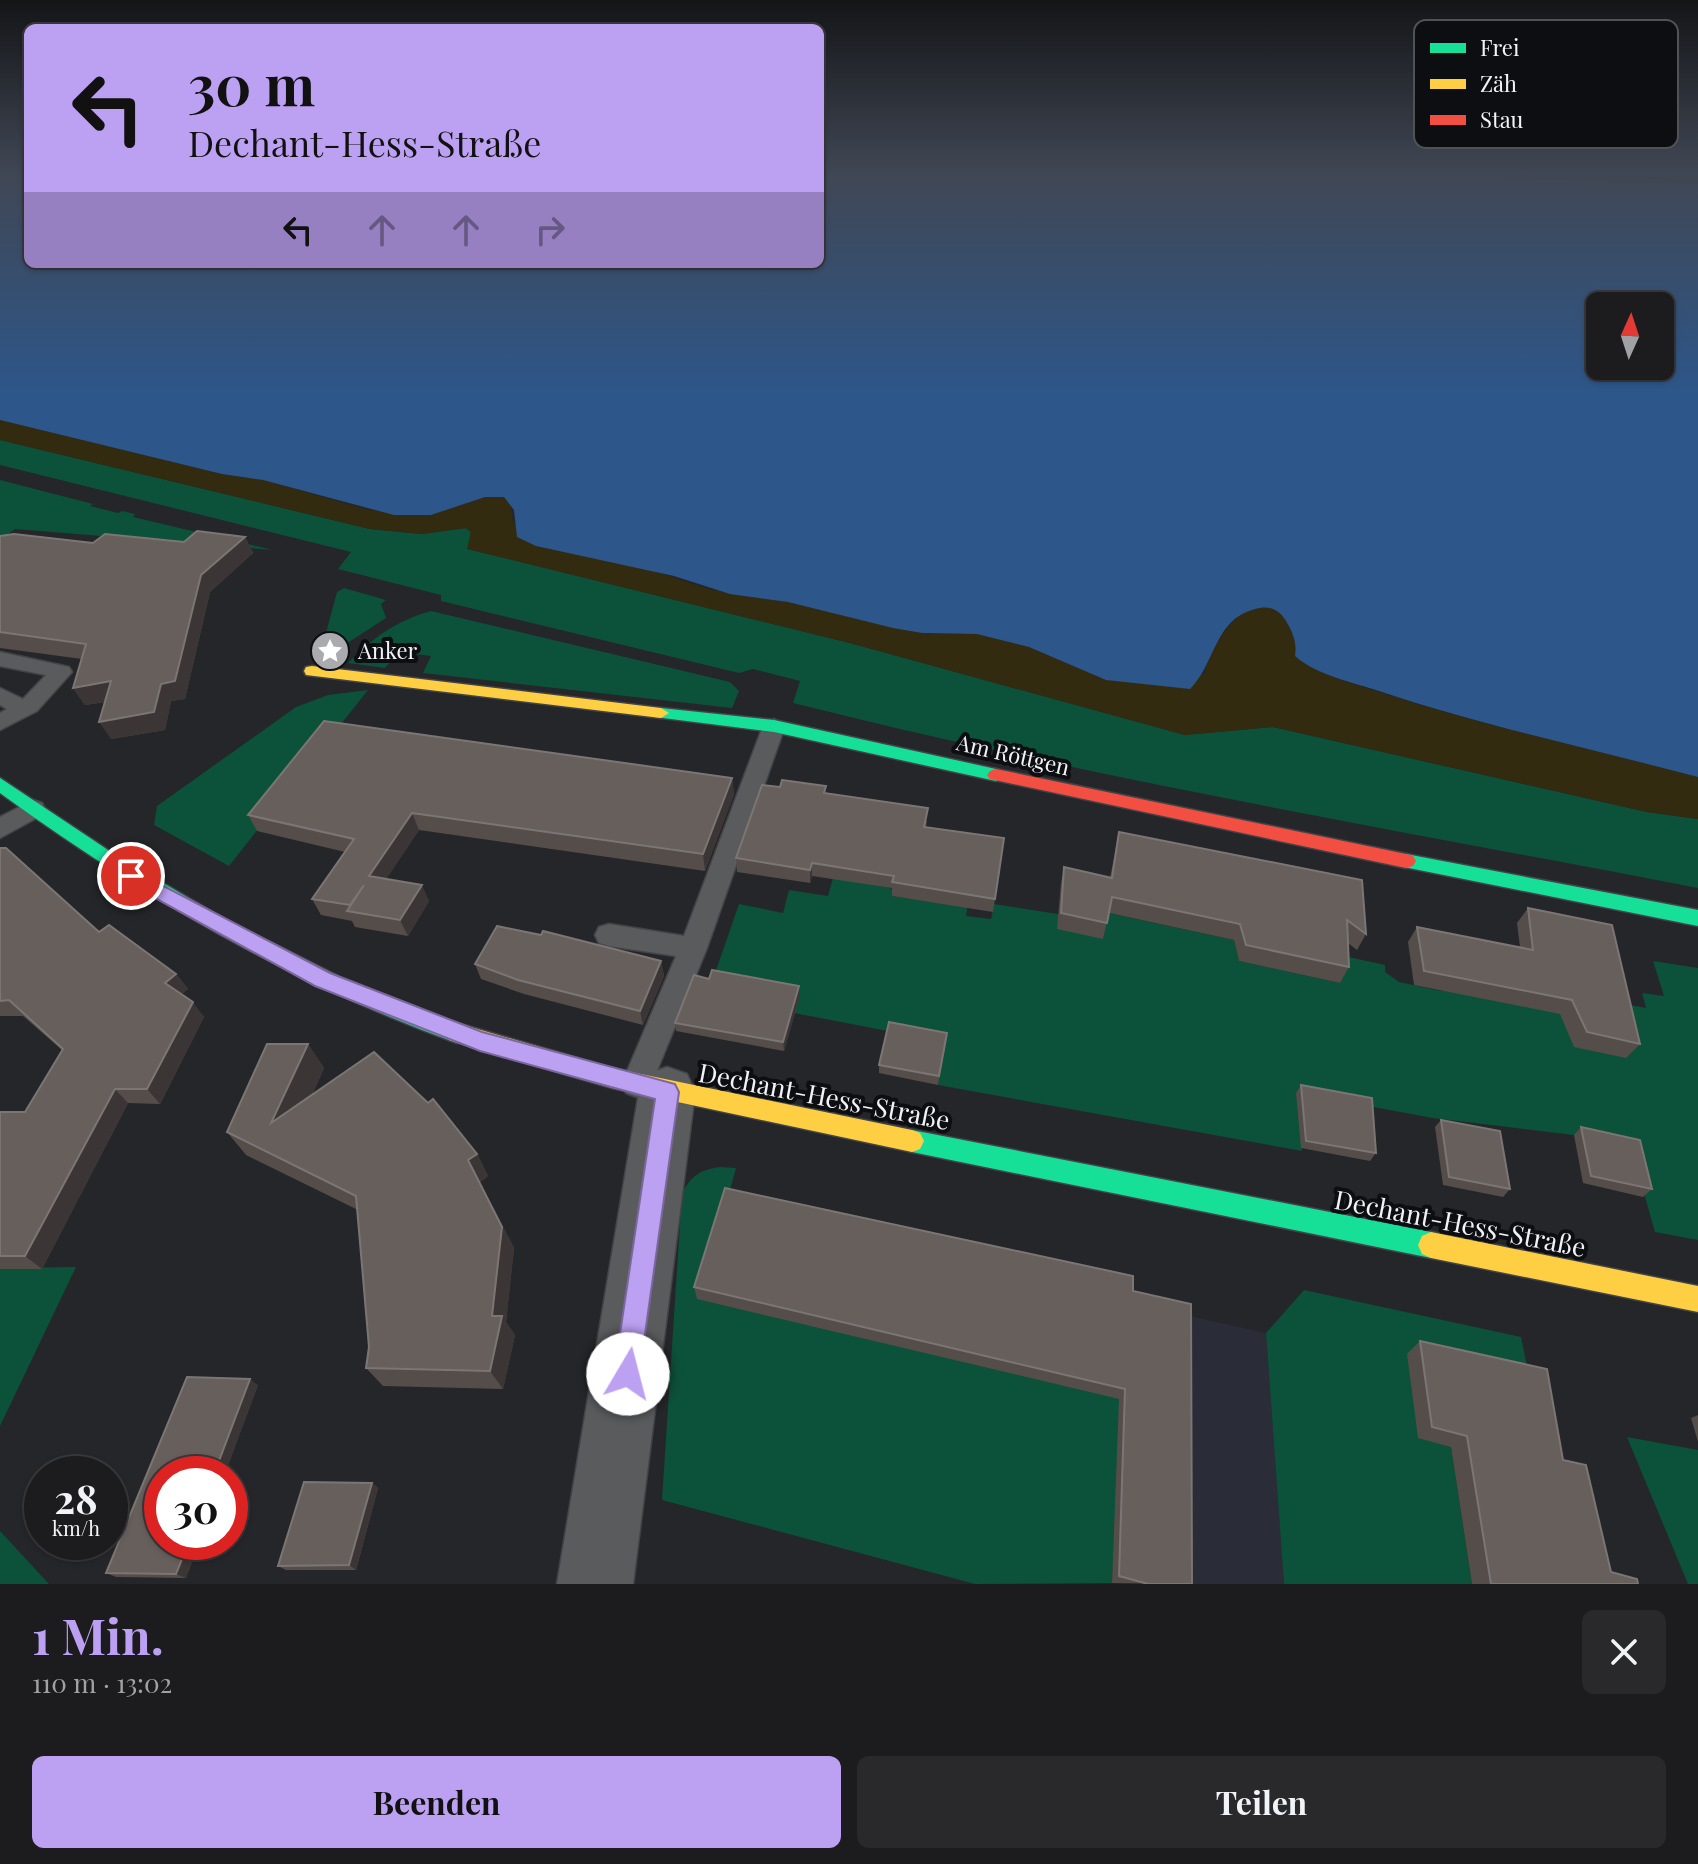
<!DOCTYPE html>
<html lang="de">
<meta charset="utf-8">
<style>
body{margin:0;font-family:"Playfair Display",serif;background:#29292c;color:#f1f3f6;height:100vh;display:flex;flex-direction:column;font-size:30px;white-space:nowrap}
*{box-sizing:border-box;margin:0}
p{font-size:26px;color:#a0a1a4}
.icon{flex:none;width:44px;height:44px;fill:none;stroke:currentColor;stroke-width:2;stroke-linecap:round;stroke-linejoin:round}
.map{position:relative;height:1584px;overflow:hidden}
.side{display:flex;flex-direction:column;background:#1c1c1f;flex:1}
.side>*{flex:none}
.banner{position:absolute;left:24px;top:24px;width:800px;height:244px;border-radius:12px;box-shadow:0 2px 6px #0004,0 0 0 2px #3a3a3d;background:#bca0f2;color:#111;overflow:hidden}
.needle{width:52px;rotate:3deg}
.buttons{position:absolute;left:1586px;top:292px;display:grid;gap:16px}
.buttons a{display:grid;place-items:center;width:88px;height:88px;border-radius:12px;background:#1c1c1f;box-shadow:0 2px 6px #0004,0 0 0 2px #3a3a3d;font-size:40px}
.speed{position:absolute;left:24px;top:1456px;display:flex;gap:16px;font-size:40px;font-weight:700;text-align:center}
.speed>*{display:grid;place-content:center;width:104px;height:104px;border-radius:50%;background:#1c1c1f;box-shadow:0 2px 6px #0004,0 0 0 2px #3a3a3d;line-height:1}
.speed small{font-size:20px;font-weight:400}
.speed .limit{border:12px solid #d22;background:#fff;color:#111}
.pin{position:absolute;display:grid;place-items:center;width:68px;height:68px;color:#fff;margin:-34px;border:4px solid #fff;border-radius:50%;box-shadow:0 2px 8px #0007}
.me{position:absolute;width:88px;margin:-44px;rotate:8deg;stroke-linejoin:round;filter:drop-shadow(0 0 6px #0008)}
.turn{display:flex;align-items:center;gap:28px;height:168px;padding:0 32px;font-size:36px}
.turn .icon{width:104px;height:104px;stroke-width:2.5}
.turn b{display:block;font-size:56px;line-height:68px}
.lanes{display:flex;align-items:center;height:76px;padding:0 32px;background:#0003;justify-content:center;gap:40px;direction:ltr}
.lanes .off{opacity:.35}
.round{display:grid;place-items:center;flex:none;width:84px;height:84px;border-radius:12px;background:#29292c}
.head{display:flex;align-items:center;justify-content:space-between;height:136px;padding:0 32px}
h1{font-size:48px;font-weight:700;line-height:60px;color:#bca0f2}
.cta{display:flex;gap:16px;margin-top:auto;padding:16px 32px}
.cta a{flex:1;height:92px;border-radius:12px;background:#bca0f2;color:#111;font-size:32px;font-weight:700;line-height:92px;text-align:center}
.cta a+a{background:#29292c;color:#f1f3f6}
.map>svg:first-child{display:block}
.built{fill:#2a2d38}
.green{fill:#0c513a}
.sand{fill:#322b0f}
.water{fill:#2d568a;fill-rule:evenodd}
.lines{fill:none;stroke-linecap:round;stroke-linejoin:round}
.lane-casing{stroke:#434448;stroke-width:3}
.street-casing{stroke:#434448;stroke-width:3}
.fast-casing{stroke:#434448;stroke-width:3}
.slow-casing{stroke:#434448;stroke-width:3}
.jam-casing{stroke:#434448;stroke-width:3}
.lane{fill:#5a5b5d;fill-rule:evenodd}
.street{fill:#5a5b5d;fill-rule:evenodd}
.fast{fill:#16e098;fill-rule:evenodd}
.slow{fill:#ffcf43;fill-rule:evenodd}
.jam{fill:#f24e42;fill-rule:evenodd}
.wall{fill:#554d4a}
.shaded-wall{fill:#3b3635}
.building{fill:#665f5c;stroke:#7b7674;stroke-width:2}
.route{fill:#bca0f2;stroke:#7a689d;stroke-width:2}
.labels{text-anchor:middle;stroke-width:8;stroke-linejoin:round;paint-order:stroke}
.poi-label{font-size:22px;fill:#f1f2f6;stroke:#0d0e11;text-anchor:start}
.street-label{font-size:22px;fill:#f1f2f6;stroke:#0d0e11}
.near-street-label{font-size:26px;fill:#f1f2f6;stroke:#0d0e11}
.key{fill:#0d0e11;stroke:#515256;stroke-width:2}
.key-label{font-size:22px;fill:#f1f2f6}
</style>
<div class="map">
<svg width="1698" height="1584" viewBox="0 0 1698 1584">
<rect width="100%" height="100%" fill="#252629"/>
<polygon class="built" points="1184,1315 1266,1333 1284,1584 1184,1584"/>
<g class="green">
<path d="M0 440 370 529 422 534 466 528 471 532 468 549 850 643 1185 735 1273 727 1647 812 1698 819V888C1396 830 1091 778 793 703L800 681 753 669 739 673 441 601V595L338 569 351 552 0 465Z"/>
<polygon points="0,480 93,504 90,506 118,513 122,511 135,514 133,517 273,550 15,529 0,540"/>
<polygon points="344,588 386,600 381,604 386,618 343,646 323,644 337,592"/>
<path d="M431 611 730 682 739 691 732 708 423 673 431 656 399 652 385 668 348 663C372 638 398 620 431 611Z"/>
<polygon points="368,690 229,866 154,825 157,806 296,707 328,695"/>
<polygon points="835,871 893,889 892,896 933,902 972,876 966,916 991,919 994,904 1058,914 1108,913 1234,940 1239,961 1340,983 1339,955 1385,965 1385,972 1399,982 1441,991 1447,988 1595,998 1646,1008 1642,993 1664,996 1653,961 1698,968 1698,1240 1655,1232 1631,1148 1573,1135 1433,1118 1297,1093 1302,1151 938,1085 945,1042 794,1013 713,979 739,904 783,913 789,890 828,896"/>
<path d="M720 1167 736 1168 727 1201 1124 1400 1112 1583 975 1584 662 1500 682 1193C692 1175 700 1170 720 1167Z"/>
<polygon points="76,1267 0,1426 0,1268"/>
<polygon points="1304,1290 1521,1337 1530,1381 1407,1354 1451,1447 1472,1584 1284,1584 1266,1333"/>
<polygon points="1627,1437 1698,1450 1698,1584 1688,1584"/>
<polygon points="0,1531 49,1584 0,1584"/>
</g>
<g class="sand">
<polygon points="1502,173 1698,173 1698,184 1516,179"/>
<path d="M0 420 222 474 263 480 368 510 431 515 485 497H504L511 502 513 523 708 589 788 602 922 633 977 634 1029 647 1106 680 1205 674C1210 643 1257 574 1286 621 1294 633 1297 642 1295 656 1317 675 1352 683 1379 692 1483 726 1592 749 1698 777V819L1647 812 1273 727 1185 735 850 643 467 549 471 532 465 528 422 534 370 529 0 440Z"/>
</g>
<path class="water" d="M0 173H28V264H820V173H1386L1404 176 1410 173H1502L1516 179 1698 184V777C1592 749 1483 726 1379 691 1352 682 1316 675 1295 656 1297 642 1293 633 1286 621 1280 611 1272 606 1260 608 1214 616 1217 662 1190 689L1106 680 1029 647 977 634 922 633 893 628 788 602 730 594 674 576 536 546 517 537 514 510 504 497H485L431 515H394L263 480 222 474 0 420ZM1600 306H1660V366H1600Z"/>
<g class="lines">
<defs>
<g id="lane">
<polygon points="0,652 69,667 72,672 37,711 0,730 0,713 7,709 0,705 0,688 23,699 46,675 0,666"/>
<polygon points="774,719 785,726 707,948 648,1093 637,1097 626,1093 622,1083 676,956 609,946 599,943 595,935 599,927 609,924 684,936 763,726"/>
<polygon points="33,800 42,803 45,809 42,815 0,838 0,817"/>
</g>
<polygon id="street" points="667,1067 687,1074 695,1092 633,1584 557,1584 639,1092 647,1074"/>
<g id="fast">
<polygon points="661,708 774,720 996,769 1005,775 996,781 774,732 655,717 653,713 655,709"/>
<path d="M0 778 114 854 226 920 342 978 465 1026 468 1033 465 1040 457 1043C291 983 142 896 0 793Z"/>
<polygon points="1406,854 1698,910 1698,926 1399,866 1396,861 1399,856"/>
<polygon points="912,1130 1431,1232 1440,1236 1444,1245 1440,1254 1431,1258 912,1152 904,1149 900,1141 904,1133"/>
</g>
<g id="slow">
<polygon points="312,666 661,708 669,713 661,718 306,675 304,671 306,667"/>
<polygon points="457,1023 612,1068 912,1130 920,1133 924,1141 920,1149 912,1152 612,1088 449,1040 446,1033 449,1026"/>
<polygon points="1431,1232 1698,1286 1698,1312 1431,1258 1422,1254 1418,1245 1422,1236"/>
</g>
<polygon id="jam" points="996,769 1406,854 1413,856 1416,861 1413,866 1406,868 990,779 987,775 990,771"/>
</defs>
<use href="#lane" class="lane-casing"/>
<use href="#street" class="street-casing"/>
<use href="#fast" class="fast-casing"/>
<use href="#slow" class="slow-casing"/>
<use href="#jam" class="jam-casing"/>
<use href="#lane" class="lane"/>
<use href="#street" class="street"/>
<use href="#fast" class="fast"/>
<use href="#slow" class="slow"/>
<use href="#jam" class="jam"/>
</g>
<g class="wall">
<polygon points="0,536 93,543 184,542 245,537 253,553 210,592 185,699 171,701 165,730 111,739 105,702 85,705 73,688 82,659 0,648"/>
<polygon points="732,778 734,794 705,871 419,830 386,879 429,901 408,936 355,927 352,921 321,915 312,899 345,852 257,831 248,815"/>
<polygon points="780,787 826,793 927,821 926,827 1004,838 993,912 892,896 892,888 812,876 810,883 737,872 736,858"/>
<polygon points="1119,832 1362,880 1366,934 1357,950 1348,943 1349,967 1340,983 1239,961 1234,940 1109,913 1103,939 1057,929 1061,883 1064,867 1110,878"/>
<polygon points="0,848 99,932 176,974 188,989 181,994 204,1017 160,1104 128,1103 42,1269 0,1269 0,1112 25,1112 62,1050 23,1016 0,1016"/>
<polygon points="1528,908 1640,1044 1626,1058 1574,1047 1560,1014 1414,985 1408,942 1417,927 1520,947 1517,923"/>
<polygon points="661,961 664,976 643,1025 524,994 481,979 475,964"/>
<polygon points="709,979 800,995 784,1051 676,1031 675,1023"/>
<polygon points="946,1042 938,1085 879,1073 879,1065"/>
<polygon points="308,1044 324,1068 312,1095 477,1154 488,1176 480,1182 514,1248 506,1322 515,1335 503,1389 383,1386 366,1368 369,1347 358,1210 246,1155 227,1132"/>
<polygon points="1301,1085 1376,1153 1370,1161 1301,1148 1296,1093"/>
<polygon points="1441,1120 1510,1189 1503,1197 1443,1185 1435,1127"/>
<polygon points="1581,1127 1652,1189 1643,1197 1583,1183 1574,1135"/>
<polygon points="694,1287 1133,1291 1192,1584 1112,1583 1119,1399 697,1299"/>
<polygon points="1420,1341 1563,1460 1611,1572 1638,1584 1472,1584 1451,1447 1418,1438 1407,1354"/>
<polygon points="258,1385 186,1578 116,1577 106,1573"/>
<polygon points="1698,1415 1698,1442 1691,1418"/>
<polygon points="372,1483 378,1488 356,1570 286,1570 278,1566"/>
</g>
<g class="shaded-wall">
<polygon points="245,537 253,553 210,592 185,699 171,701 165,730 111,739 99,722 201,575"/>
<polygon points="111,681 122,699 85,705 73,688"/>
<polygon points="732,778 734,794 705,871 703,854"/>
<polygon points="412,813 419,830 377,893 369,876"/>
<polygon points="812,863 812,876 810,883 810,870"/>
<polygon points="422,885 429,901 408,936 400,920"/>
<polygon points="661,961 664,976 643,1025 640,1011"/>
<polygon points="176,974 188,989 177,998 165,983"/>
<polygon points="799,986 800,995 784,1051 783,1042"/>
<polygon points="193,1002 204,1017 160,1104 147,1089"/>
<polygon points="308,1044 324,1068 289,1146 271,1123"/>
<polygon points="115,1089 128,1103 42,1269 25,1256"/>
<polygon points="477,1154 488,1176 480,1182 514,1248 506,1322 515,1335 503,1389 490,1371 492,1316 468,1160"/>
<polygon points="250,1379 258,1385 225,1474 214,1474"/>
<polygon points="372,1483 378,1488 356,1570 349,1565"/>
<polygon points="189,1542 199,1542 186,1578 176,1574"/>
</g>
<g class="building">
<polygon points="197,531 245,537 201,575 175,681 161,684 154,712 99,722 111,681 73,688 86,644 0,632 0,536 14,534 93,543 105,534 184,542"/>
<polygon points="324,721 732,778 703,854 412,813 369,876 422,885 400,920 347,911 364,885 350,905 312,899 354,839 248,815"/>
<polygon points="782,780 826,786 824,793 928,808 924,827 1004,838 995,899 892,882 894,876 812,863 810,870 736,858 762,785 780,787"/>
<polygon points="1119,832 1362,880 1366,934 1347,920 1349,967 1246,945 1240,924 1112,897 1107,923 1061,913 1064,867 1112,878"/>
<polygon points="0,848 6,848 99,932 109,925 176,974 165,983 193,1002 147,1089 115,1089 25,1256 0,1256 0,1112 25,1112 63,1049 9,1000 0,1001"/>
<polygon points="1528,908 1612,925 1640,1044 1587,1032 1572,1000 1424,971 1417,927 1533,950"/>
<polygon points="497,926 541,935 543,931 661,961 640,1011 518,980 475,964"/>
<polygon points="712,970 799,986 783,1042 675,1023 694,975 709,979"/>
<polygon points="889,1022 947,1033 939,1076 879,1065"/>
<polygon points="267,1044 308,1044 271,1123 374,1052 428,1103 433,1099 477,1154 468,1160 502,1227 492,1316 502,1316 490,1371 366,1368 369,1347 356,1196 227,1132"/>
<polygon points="1301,1085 1372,1098 1376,1153 1306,1141"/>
<polygon points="1441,1120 1500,1131 1510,1189 1449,1177"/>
<polygon points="1581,1127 1640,1140 1652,1189 1591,1176"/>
<polygon points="725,1188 1133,1276 1133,1291 1191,1304 1192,1584 1148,1584 1119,1576 1125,1389 694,1287"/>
<polygon points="1420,1341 1547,1369 1563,1460 1586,1465 1611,1572 1637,1579 1638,1584 1491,1584 1467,1436 1432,1427"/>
<polygon points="187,1377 250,1379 214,1474 162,1474 162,1542 189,1542 176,1574 106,1573"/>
<polygon points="304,1482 372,1483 349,1565 278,1566"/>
</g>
<linearGradient id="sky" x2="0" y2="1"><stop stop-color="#141517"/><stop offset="0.44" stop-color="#404754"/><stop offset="1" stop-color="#404754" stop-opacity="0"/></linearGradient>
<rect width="1698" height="394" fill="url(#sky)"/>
<polygon class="route" points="131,869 330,973 482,1032 675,1084 679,1092 638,1384 628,1388 618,1384 614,1374 655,1099 480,1051 315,986 124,881 121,876 124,871"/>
<defs>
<symbol id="sight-disc" viewBox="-11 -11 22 22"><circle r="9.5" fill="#aaabae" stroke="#0d0e11"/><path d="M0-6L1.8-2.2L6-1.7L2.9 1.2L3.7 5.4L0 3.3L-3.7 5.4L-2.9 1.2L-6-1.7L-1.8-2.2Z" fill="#fff"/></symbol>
</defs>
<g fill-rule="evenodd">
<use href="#sight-disc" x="308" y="629" width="44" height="44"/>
</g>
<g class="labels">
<g class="poi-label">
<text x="358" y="659">Anker</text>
</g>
<g class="street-label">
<text transform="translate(1013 755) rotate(13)" y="8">Am Röttgen</text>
</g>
<g class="near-street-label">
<text transform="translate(824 1097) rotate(11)" y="9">Dechant-Hess-Straße</text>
<text transform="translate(1460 1224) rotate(11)" y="9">Dechant-Hess-Straße</text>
</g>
</g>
<rect x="1414" y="20" width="264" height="128" rx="12" class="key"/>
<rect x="1430" y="43" width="36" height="10" fill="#16e098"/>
<rect x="1430" y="79" width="36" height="10" fill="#ffcf43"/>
<rect x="1430" y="115" width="36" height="10" fill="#f24e42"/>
<g class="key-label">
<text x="1480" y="56">Frei</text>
<text x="1480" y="92">Zäh</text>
<text x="1480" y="128">Stau</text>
</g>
</svg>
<div class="buttons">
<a><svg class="needle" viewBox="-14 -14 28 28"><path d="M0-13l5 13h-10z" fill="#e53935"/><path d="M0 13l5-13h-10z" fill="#a0a1a4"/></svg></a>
</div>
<div class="speed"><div>28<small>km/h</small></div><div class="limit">30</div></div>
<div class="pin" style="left:131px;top:876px;background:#d93025"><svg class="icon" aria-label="arrive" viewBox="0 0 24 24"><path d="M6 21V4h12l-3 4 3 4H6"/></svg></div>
<svg class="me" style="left:628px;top:1374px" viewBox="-20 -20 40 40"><circle r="19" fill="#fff"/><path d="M0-13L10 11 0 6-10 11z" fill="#bca0f2"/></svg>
<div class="banner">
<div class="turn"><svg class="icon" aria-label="left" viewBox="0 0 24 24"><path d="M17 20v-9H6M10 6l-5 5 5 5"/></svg><div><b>30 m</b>Dechant-Hess-Straße</div></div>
<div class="lanes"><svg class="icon" aria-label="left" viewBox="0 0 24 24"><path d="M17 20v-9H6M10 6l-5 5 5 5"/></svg><svg class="icon off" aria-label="ahead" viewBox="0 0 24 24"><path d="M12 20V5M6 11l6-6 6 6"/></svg><svg class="icon off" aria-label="ahead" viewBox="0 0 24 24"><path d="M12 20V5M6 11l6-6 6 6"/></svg><svg class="icon off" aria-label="right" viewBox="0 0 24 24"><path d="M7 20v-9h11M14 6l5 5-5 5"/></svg></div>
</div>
</div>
<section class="side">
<div class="head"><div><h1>1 Min.</h1><p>110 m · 13:02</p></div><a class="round"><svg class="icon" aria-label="close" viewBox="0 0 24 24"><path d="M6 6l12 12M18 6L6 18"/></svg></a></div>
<div class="cta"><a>Beenden</a><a>Teilen</a></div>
</section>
